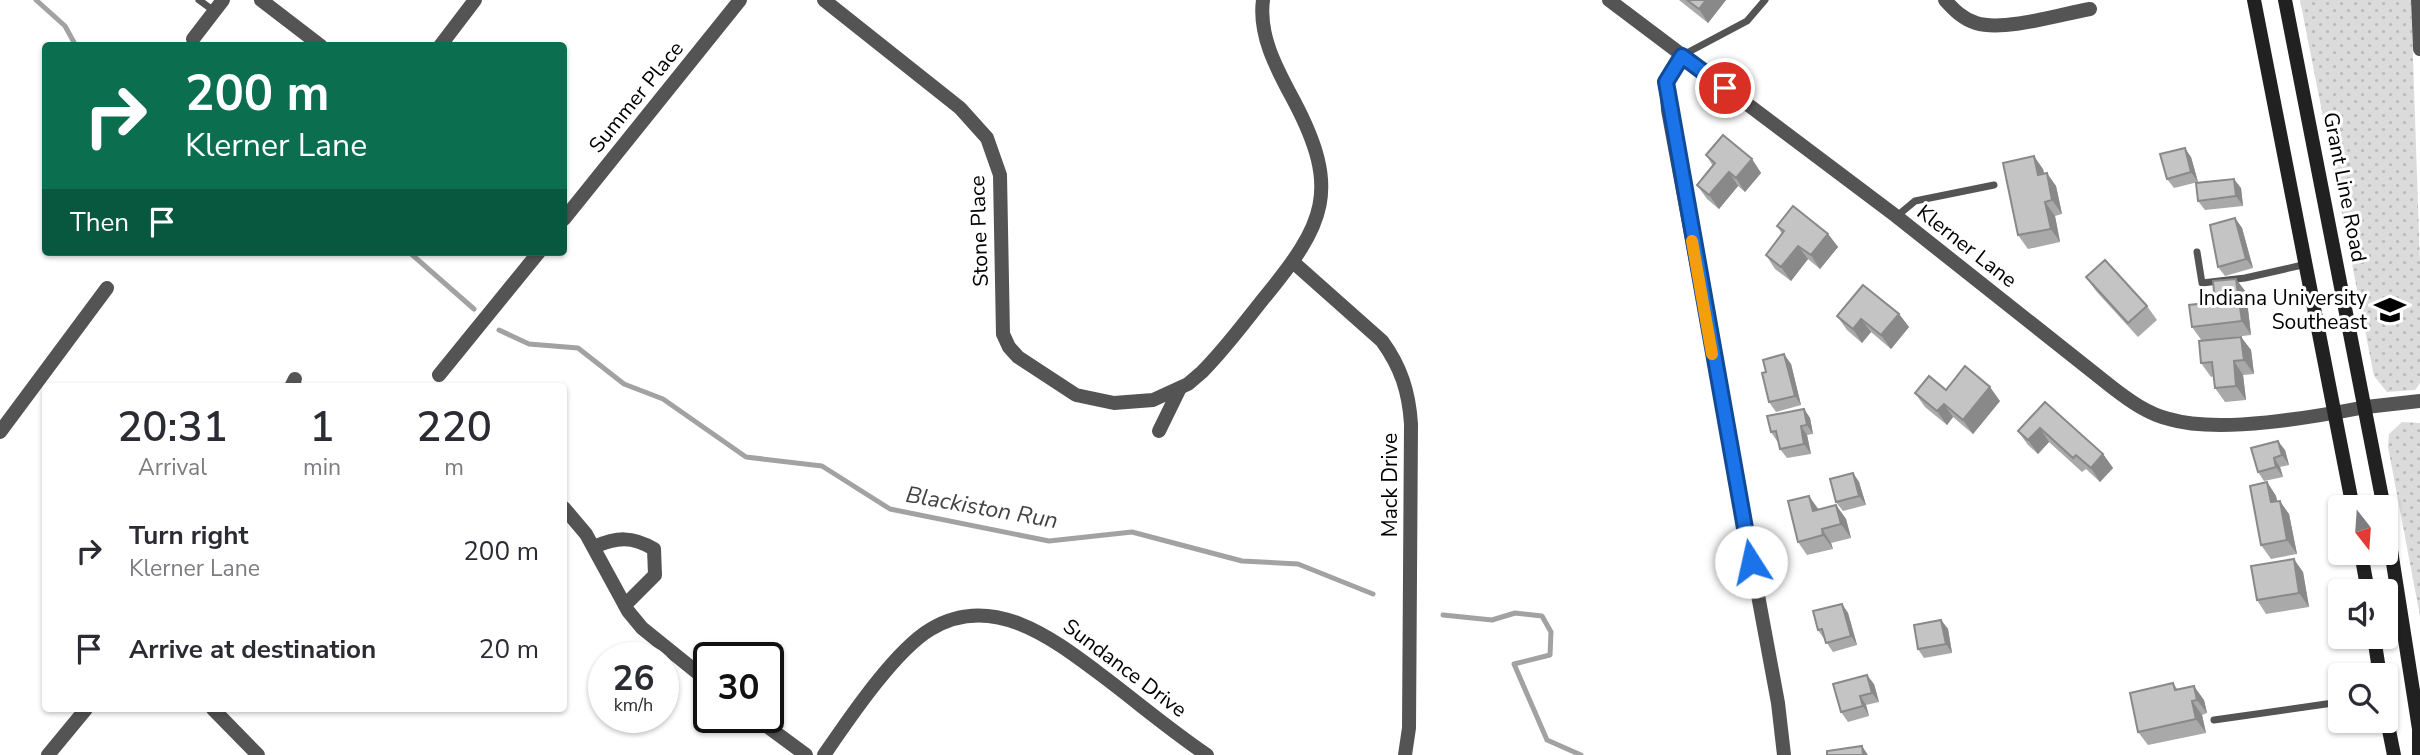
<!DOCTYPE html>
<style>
body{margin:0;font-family:"Nunito Sans",sans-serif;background:#f7f7f7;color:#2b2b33;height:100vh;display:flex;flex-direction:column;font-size:26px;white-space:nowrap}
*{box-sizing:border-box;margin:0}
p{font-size:23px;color:#7c7c81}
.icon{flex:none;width:38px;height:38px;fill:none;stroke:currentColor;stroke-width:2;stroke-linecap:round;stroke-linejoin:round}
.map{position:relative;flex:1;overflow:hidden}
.panel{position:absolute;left:42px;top:383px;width:525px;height:329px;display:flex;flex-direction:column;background:#fff;border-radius:7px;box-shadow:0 2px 5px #0004}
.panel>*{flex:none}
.hud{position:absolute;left:42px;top:42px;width:525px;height:214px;border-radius:7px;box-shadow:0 2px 5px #0004;background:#0b6e4f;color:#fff;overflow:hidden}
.needle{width:46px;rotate:163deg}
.controls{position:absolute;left:2328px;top:495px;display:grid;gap:14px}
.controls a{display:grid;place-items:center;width:70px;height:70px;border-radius:7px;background:#fff;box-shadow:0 2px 5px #0004;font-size:35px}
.speed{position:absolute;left:588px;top:642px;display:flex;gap:14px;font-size:35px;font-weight:700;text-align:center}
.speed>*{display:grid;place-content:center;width:91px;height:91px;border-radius:50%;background:#fff;box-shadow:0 2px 5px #0004;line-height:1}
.speed small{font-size:18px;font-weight:400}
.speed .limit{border:4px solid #111;border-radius:10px;background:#fff;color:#111}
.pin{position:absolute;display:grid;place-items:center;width:60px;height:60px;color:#fff;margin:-30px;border:4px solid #fff;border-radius:50%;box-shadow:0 2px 7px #0007}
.me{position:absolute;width:77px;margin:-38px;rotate:350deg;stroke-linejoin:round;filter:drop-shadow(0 0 5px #0008)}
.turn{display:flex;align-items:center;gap:24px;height:147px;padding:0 28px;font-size:32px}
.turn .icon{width:91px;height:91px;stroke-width:2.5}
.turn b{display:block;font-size:49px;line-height:60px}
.then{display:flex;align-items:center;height:66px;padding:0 28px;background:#0003;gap:14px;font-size:26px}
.eta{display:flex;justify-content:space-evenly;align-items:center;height:119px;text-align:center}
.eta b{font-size:42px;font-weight:600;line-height:49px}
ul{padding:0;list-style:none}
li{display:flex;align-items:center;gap:21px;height:98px;padding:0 28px}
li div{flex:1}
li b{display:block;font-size:26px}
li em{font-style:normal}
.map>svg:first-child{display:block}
.grass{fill:url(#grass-dots)}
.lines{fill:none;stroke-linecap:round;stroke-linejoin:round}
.stream{stroke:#a2a2a2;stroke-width:5}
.service{stroke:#545454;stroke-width:7}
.minor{stroke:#545454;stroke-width:14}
.tertiary{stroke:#545454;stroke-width:14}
.secondary{stroke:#212121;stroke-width:14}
.wall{fill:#a9a9a9}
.shaded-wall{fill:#898989}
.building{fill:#c4c4c4;stroke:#898989;stroke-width:2}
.route-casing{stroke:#114b97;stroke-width:18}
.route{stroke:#1a73e8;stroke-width:12}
.slow{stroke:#f59e0b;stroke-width:12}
.labels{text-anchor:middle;stroke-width:6;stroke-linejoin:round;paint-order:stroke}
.street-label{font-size:21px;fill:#000;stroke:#fff}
.poi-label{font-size:21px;fill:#000;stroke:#fff;text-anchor:end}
.water-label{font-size:23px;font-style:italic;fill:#434343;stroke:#fff}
</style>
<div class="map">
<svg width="2420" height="755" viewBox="0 0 2420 755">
<defs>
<pattern id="grass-dots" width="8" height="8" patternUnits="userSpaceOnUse" patternTransform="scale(1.75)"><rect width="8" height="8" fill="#dbdbdb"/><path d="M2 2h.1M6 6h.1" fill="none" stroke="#bababa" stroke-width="1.8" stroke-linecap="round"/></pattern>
</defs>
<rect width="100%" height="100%" fill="#fff"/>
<g class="grass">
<polygon points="2300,0 2411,0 2420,263 2420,383 2415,390 2387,392 2374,376"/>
<polygon points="2402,422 2420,423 2420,616 2388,447 2389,434"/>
</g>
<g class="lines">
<g class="stream">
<polyline points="36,0 65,26 76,46"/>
<polyline points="409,252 474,309"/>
<polyline points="499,330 529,344 578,348 624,384 663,399 746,457 822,466 890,509 1049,541 1132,532 1242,561 1298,564 1373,594"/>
<polyline points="1443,615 1492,620 1515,613 1542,616 1551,632 1550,655 1514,664 1547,740 1581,755"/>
</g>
<g class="service">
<polyline points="199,0 214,11"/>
<polyline points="1683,55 1747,21 1765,0"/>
<polyline points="1897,216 1915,201 1994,185"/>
<polyline points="2197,252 2202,283 2245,278 2307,264"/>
<polyline points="2214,720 2340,702"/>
</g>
<g class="minor">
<polyline points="261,0 321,46"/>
<path d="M824 0 960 108 987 138 1000 175 1003 334 1009 347 1018 357 1076 395 1114 403 1153 400 1188 384 1202 372C1225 349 1244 323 1264 298 1325 224 1341 190 1294 101 1278 71 1258 36 1263 0"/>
<path d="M1945 0C1954 10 1963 19 1976 23 2004 32 2061 14 2090 9"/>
<polyline points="2418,0 2420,49"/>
<polyline points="193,39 223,0"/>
<polyline points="440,46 475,0"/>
<polyline points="1683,56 1666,82 1668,110 1778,703 1784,755"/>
<polyline points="564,219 740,0"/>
<path d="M1293 262 1382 341C1401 367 1409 392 1411 424L1409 728 1405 755"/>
<polyline points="439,375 539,252"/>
<polyline points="291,387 295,379"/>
<polyline points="2366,407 2420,401"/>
<polyline points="1159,431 1180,388"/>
<polyline points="0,432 107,288"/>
<polyline points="564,508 586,534 628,611 642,628 709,682"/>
<path d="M594 547C617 537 632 536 654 549L655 575 625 605"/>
<polyline points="213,709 258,755"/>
<polyline points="756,718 806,755"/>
<polyline points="48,755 86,709"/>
<path d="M824 755C848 720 895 650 931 629 992 592 1052 638 1100 674 1136 701 1170 730 1207 755"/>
</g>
<path class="tertiary" d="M1609 0 1896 216 2113 388C2130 401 2148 414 2169 419 2219 434 2314 417 2366 407"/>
<g class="secondary">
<polyline points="2254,0 2353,508"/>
<polyline points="2285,0 2384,508"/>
<polyline points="2385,512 2419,729 2419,755"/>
<polyline points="2361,553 2368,592"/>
<polyline points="2374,637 2380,676"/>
<polyline points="2385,710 2394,755"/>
</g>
</g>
<g class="wall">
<polygon points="1679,0 1726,0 1708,23"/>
<polygon points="1706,155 1752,159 1761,173 1745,192 1738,186 1719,209 1707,199 1697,185 1713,166"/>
<polygon points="2191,157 2198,182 2174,188 2167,179"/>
<polygon points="2043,169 2044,173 2056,186 2062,214 2055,216 2060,242 2028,249 2018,235"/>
<polygon points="2241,188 2243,206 2205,210 2198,201"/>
<polygon points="2235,218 2242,228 2253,268 2225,276 2218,267"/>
<polygon points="1777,226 1828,234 1838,247 1820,269 1808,259 1791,281 1775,269 1766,255 1782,234"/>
<polygon points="2086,277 2147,306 2157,320 2138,337 2096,291"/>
<polygon points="2246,292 2251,335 2202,341 2192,327 2215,302"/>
<polygon points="1899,314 1909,327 1891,349 1871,332 1862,343 1847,330 1837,316"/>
<polygon points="2241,337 2251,350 2254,374 2243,375 2246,400 2225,402 2215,388 2214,376 2211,377 2201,363"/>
<polygon points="1791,364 1801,405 1776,412 1769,402 1766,372"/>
<polygon points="1946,390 2000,401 1973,434 1953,417 1947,425 1925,407 1915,393"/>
<polygon points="2045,402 2103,454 2113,468 2100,482 2086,469 2082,472 2049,442 2038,454 2028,445 2018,431"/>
<polygon points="1804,409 1810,418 1813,434 1807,435 1811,454 1787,458 1780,449 1779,441 1777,441 1771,432"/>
<polygon points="2251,448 2285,450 2289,465 2280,467 2283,477 2264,481 2258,472"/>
<polygon points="1853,473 1859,482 1866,505 1843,511 1836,502"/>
<polygon points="2267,482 2276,496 2277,501 2289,514 2297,554 2271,559 2261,545"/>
<polygon points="1836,505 1846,519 1851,538 1831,543 1833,549 1807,555 1798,542 1818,509"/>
<polygon points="2303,572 2309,607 2266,614 2257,600"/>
<polygon points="1842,604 1848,613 1857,645 1833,652 1818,630"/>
<polygon points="1941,620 1948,629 1952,653 1924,658 1918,649"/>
<polygon points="2173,683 2178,690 2204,700 2207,713 2202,715 2206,733 2148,745 2138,732"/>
<polygon points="1874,684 1879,702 1866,705 1869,716 1848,722 1841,712"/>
</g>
<g class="shaded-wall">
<polygon points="1706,0 1726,0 1708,23 1699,9"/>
<polygon points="2185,148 2191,157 2198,182 2191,172"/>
<polygon points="2034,156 2043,169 2047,188 2038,175"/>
<polygon points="1752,159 1761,173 1745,192 1736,178"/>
<polygon points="1729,172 1738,186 1719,209 1709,195"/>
<polygon points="2047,173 2056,186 2062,214 2052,200"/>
<polygon points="2234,179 2241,188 2243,206 2236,196"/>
<polygon points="2045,202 2055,216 2060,242 2051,229"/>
<polygon points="2235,218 2242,228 2253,268 2246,259"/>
<polygon points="1828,234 1838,247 1820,269 1811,255"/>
<polygon points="1798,246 1808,259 1791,281 1781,267"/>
<polygon points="2236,279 2246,292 2251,335 2242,321"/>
<polygon points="1899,314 1909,327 1891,349 1881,335"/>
<polygon points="1861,319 1871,332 1862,343 1853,329"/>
<polygon points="2241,337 2251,350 2254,374 2244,360"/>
<polygon points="1784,354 1791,364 1801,405 1795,396"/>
<polygon points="2234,361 2243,375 2246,400 2236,386"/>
<polygon points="1990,387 2000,401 1973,434 1963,420"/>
<polygon points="1944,404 1953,417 1947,425 1937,411"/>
<polygon points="1804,409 1810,418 1813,434 1807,425"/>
<polygon points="1801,426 1807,435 1811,454 1804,444"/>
<polygon points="2040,428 2049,442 2038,454 2028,440"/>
<polygon points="2278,441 2285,450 2289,465 2282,455"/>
<polygon points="2103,454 2113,468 2100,482 2091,468"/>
<polygon points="2274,458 2280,467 2283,477 2276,467"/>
<polygon points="1853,473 1859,482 1866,505 1859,496"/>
<polygon points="2267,482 2276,496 2280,516 2271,502"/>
<polygon points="1809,496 1819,510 1813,511"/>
<polygon points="2280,501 2289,514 2297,554 2287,540"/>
<polygon points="1836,505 1846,519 1851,538 1841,524"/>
<polygon points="1822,529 1831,543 1833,549 1823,535"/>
<polygon points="2294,559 2303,572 2309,607 2299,593"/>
<polygon points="1842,604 1848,613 1857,645 1851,636"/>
<polygon points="1941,620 1948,629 1952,653 1946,644"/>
<polygon points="1867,675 1874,684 1879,702 1872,693"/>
<polygon points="2194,686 2204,700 2207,713 2197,700"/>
<polygon points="1860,696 1866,705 1869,716 1863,706"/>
<polygon points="2192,701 2202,715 2206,733 2196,719"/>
<polygon points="1862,746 1868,755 1863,755"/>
</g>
<g class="building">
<polygon points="1687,0 1706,0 1699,9"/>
<polygon points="1723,135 1752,159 1736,178 1729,172 1709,195 1697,185 1715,163 1706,155"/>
<polygon points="2185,148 2191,172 2167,179 2160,154"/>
<polygon points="2034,156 2038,175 2047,173 2052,200 2045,202 2051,229 2018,235 2003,163"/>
<polygon points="2234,179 2236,196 2198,201 2196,183"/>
<polygon points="1793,206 1828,234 1811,255 1798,246 1781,267 1766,255 1784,231 1777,226"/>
<polygon points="2235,218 2246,259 2218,267 2210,225"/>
<polygon points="2105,260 2147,306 2128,323 2086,277"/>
<polygon points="2236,279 2242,321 2192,327 2189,305 2215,302 2213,281"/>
<polygon points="1863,285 1899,314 1881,335 1861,319 1853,329 1837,316"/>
<polygon points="2241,337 2244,360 2234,361 2236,386 2215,388 2212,362 2201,363 2199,341"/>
<polygon points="1784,354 1795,396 1769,402 1762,373 1766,372 1763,360"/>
<polygon points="1965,366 1990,387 1963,420 1944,404 1937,411 1915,393 1929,376 1946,390"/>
<polygon points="2045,402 2103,454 2091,468 2076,455 2073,458 2040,428 2028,440 2018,431"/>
<polygon points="1804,409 1807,425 1801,426 1804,444 1780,449 1776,431 1771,432 1767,416"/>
<polygon points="2278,441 2282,455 2274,458 2276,467 2258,472 2251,448"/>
<polygon points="1853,473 1859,496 1836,502 1830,479"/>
<polygon points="2267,482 2271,502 2280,501 2287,540 2261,545 2250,486"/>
<polygon points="1809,496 1813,511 1836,505 1841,524 1822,529 1823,535 1798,542 1788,501"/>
<polygon points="2294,559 2299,593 2257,600 2251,566"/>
<polygon points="1842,604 1851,636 1826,643 1822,629 1818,630 1813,611"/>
<polygon points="1941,620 1946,644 1918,649 1914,625"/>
<polygon points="1867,675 1872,693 1860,696 1863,706 1841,712 1833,684"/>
<polygon points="2173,683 2175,690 2194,686 2197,700 2192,701 2196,719 2138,732 2130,693"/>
<polygon points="1862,746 1863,755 1827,755 1827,751"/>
</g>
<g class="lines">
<defs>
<polyline id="route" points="1725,88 1682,56 1666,82 1751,562"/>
</defs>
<use href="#route" class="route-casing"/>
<use href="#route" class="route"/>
<polyline class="slow" points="1692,241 1712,354"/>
</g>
<defs>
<symbol id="university-bare" viewBox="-9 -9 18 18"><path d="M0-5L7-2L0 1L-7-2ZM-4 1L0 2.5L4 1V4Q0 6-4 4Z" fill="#000" stroke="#fff" stroke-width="2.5" paint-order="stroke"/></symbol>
</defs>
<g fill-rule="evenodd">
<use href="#university-bare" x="2368" y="288" width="44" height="44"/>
</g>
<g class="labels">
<g class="street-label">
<text transform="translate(636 97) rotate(-51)" y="7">Summer Place</text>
<text transform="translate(2345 187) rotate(79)" y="7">Grant Line Road</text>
<text transform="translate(979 231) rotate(-92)" y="7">Stone Place</text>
<text transform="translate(1967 246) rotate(38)" y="7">Klerner Lane</text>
<text transform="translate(1390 485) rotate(-90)" y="7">Mack Drive</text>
<text transform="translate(1125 668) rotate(37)" y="7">Sundance Drive</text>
</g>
<g class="poi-label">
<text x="2367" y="305">Indiana University<tspan x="2367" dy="24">Southeast</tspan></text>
</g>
<g class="water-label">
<text transform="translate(982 507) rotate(10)" y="8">Blackiston Run</text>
</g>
</g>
</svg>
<div class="controls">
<a><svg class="needle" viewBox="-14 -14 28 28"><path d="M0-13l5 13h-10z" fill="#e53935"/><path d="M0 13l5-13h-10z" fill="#7c7c81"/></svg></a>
<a><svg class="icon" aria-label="sound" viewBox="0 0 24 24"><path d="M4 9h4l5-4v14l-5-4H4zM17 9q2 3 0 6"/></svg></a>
<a><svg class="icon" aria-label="search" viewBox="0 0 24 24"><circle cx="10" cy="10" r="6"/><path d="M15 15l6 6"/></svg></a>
</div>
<div class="speed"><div>26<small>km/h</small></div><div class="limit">30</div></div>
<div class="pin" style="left:1725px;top:88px;background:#d93025"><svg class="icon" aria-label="arrive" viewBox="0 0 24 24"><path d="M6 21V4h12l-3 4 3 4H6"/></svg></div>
<svg class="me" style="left:1751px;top:562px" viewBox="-20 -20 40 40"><circle r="19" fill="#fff"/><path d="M0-13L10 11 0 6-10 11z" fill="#1a73e8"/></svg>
<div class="hud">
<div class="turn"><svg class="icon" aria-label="right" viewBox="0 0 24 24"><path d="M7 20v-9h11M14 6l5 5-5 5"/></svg><div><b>200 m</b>Klerner Lane</div></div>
<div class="then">Then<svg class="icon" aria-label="arrive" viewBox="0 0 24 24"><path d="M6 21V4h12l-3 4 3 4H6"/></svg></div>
</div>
<section class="panel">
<div class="eta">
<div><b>20:31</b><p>Arrival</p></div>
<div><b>1</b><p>min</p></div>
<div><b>220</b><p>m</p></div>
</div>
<ul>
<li><svg class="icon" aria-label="right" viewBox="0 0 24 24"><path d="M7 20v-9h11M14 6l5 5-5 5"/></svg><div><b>Turn right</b><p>Klerner Lane</p></div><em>200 m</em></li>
<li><svg class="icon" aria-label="arrive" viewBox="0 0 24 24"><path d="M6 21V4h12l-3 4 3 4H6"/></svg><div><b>Arrive at destination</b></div><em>20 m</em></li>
</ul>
</section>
</div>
